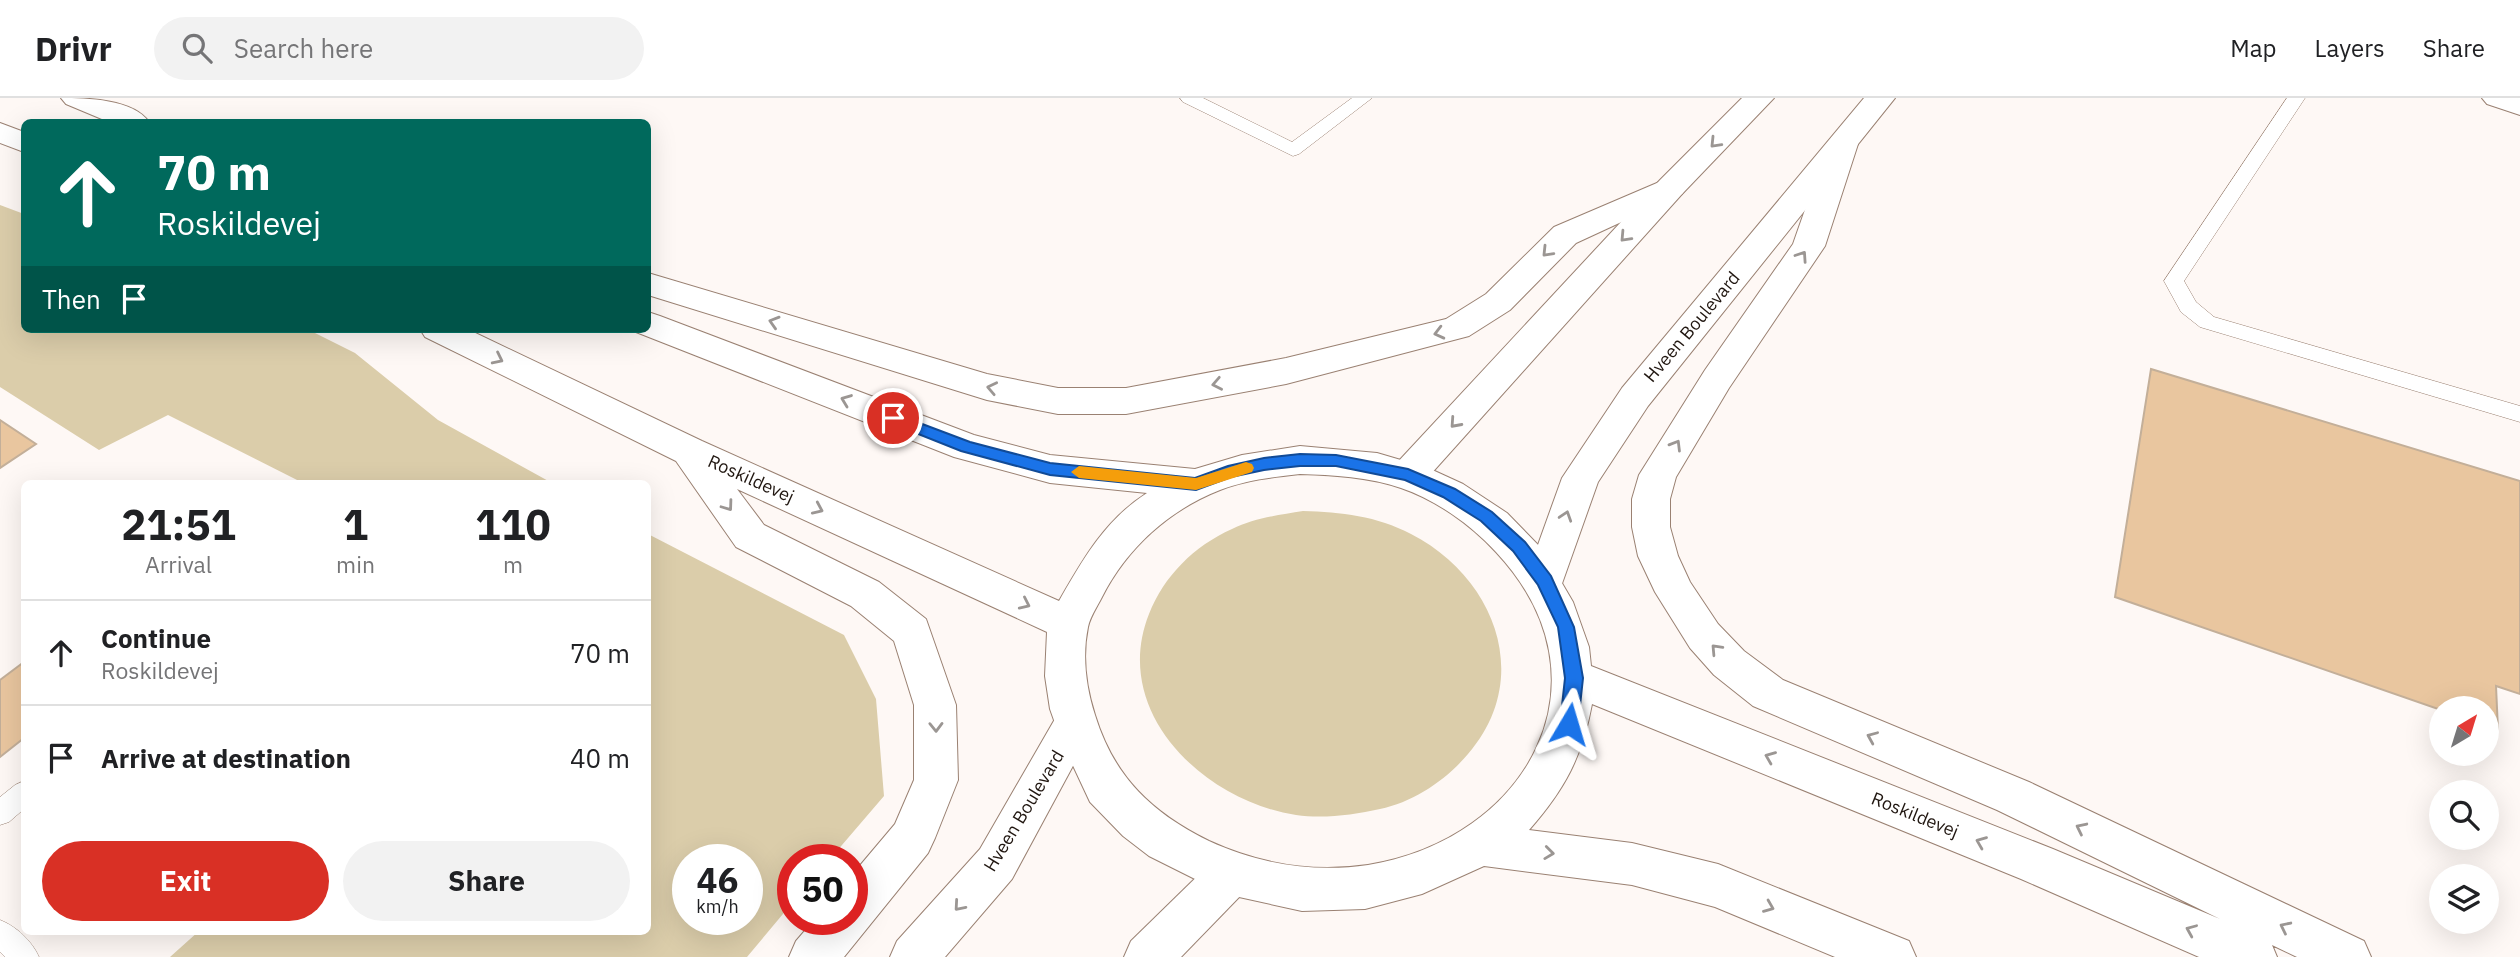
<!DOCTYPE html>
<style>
body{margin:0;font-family:"IBM Plex Sans",sans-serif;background:#f2f2f2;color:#202124;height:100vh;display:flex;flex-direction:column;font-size:26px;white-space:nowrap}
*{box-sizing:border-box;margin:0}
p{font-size:23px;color:#757577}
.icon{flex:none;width:38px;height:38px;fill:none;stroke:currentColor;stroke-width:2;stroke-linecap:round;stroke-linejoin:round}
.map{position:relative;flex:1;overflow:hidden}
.side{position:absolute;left:21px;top:382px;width:630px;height:455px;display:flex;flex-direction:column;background:#fff;border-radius:10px;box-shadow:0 7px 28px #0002}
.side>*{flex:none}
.hud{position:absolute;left:21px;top:21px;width:630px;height:214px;border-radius:10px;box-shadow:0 7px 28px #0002;background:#00695c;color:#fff;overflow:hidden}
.needle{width:46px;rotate:38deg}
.buttons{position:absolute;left:2429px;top:598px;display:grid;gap:14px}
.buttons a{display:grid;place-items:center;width:70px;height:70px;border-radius:50%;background:#fff;box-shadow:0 7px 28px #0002;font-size:35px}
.speed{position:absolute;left:672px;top:746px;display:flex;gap:14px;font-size:35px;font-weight:700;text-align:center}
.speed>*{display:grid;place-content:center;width:91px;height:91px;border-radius:50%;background:#fff;box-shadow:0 7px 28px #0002;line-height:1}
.speed small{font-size:18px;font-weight:400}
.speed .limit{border:10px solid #d22;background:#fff;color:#111}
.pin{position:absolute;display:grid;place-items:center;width:60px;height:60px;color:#fff;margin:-30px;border:4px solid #fff;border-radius:50%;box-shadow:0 2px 7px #0007}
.me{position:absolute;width:77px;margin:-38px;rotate:7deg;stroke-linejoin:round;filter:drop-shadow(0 0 5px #0008)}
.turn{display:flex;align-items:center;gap:24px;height:147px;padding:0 21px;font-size:32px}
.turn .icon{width:91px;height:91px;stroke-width:2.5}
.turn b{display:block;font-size:49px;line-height:60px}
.then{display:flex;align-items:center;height:66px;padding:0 21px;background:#0003;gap:14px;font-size:26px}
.eta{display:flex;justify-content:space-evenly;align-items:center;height:119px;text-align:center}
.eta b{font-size:42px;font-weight:700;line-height:49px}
.cta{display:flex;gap:14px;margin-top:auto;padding:14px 21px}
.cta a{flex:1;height:80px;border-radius:42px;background:#d93025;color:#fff;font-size:28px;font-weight:700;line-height:80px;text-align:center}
.cta a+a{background:#f2f2f2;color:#202124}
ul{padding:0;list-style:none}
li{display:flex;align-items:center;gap:21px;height:105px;padding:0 21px;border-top:2px solid #e0e0e0}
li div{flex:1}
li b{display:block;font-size:26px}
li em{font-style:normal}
header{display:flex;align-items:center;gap:42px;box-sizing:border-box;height:98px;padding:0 35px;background:#fff;border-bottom:2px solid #e0e0e0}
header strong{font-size:33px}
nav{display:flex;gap:38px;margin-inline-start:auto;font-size:24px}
.search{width:490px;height:63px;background:#f2f2f2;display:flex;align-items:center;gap:18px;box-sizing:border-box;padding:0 24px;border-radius:38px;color:#757577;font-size:26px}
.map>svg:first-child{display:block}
.green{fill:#dbcdaa;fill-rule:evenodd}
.building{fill:#e9c69f;stroke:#c3af99;stroke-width:2}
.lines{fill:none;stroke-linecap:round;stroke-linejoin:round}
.service-casing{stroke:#9a8172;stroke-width:1}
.minor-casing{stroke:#9a8172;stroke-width:2}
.tertiary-casing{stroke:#9a8172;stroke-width:2}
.secondary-casing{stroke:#9a8172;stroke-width:2}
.service{fill:#fff;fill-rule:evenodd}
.minor{fill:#fff;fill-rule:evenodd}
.tertiary{fill:#fff;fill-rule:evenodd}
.secondary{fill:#fff;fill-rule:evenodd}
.oneway{stroke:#9b9693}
.route{fill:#1a73e8;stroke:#114b97;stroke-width:2}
.slow{fill:#f59e0b}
.labels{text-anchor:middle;stroke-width:5;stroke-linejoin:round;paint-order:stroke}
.street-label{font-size:18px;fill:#201610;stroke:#fff}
</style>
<header>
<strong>Drivr</strong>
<div class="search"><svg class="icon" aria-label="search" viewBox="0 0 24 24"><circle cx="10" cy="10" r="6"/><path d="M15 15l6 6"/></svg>Search here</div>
<nav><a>Map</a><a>Layers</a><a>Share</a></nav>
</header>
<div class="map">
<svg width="2520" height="859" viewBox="0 0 2520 859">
<rect width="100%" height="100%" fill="#fef8f5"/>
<g class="green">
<polygon points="0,107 24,116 24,231 307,231 355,255 438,322 552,385 303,385 168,317 99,352 0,289"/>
<path d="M1303 413C1341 414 1377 418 1411 436 1495 479 1534 580 1468 656 1446 682 1414 704 1380 711 1353 717 1323 721 1296 717 1204 703 1110 614 1149 516 1164 478 1194 448 1232 431 1254 420 1279 417 1303 413Z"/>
<path d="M648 436 844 537 876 601 884 698 830 761H793V804L747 859H170L199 833H648ZM688 761H747V821H688Z"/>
</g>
<g class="building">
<polygon points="2151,271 2520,383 2520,596 2496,588 2498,632 2487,628 2487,611 2441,612 2115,499"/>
<polygon points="0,322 36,346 0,370"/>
<polygon points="24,564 24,640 0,659 0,582"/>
</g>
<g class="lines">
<defs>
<g id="service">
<polygon points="1180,0 1203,0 1292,44 1352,0 1372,0 1299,56 1293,58 1183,4"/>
<polygon points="2287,0 2305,0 2184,183 2196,204 2214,219 2520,308 2520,324 2200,229 2181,214 2164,183"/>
<polygon points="24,683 24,711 9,724 0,727 0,699 15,687"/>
<path d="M0 822C16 828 32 843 39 859H5L0 854Z"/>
</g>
<polygon id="minor" points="2482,0 2520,0 2520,17 2487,6"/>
<g id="tertiary">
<polygon points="1742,0 1774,0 1682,96 1421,387 1408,391 1395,387 1389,377 1395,367 1660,82"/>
<polygon points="1864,0 1895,0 1648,308 1598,384 1559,494 1545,499 1531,494 1525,483 1562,380 1622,290"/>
<polygon points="1074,608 1089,614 1095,627 1012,781 945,859 890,859 897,843 980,751 1059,614"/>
<polygon points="1230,755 1246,762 1253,777 1246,792 1181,859 1124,859 1131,843 1214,762"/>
</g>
<g id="secondary">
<path d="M61 0C87 0 133 1 149 24H109L66 6Z"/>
<polygon points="0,25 24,34 24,54 0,45"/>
<path d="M1843 37 1854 39 1858 46 1825 148 1729 290 1676 379 1670 401V429L1678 458 1690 484 1718 526 1744 553 1783 582 2029 684 2364 843 2371 859H2297L2272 847 2277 859H2199L2021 781 1592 606C1582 659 1565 691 1529 732L1632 745 1718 766 1909 843 1916 859H1835L1715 809 1632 787 1484 768 1422 796 1365 811 1302 813 1239 799 1203 785 1149 758 1123 738 1090 704 1061 642 1050 611 1045 578 1047 534 737 391 764 427 879 484 926 521 956 607 958 682 935 740 928 755 844 859H789L796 843 815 821H852V777L895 726 914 682V607L894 543 851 508 736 449 676 363 425 239 420 231H467L702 343 1059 503C1083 461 1105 422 1147 395L1050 385 954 359 636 234 634 231H648V214L660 218 974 337 1050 357 1195 371 1242 357 1300 348 1377 355 1428 370 1463 386 1507 415 1542 451 1573 504 1589 549 1591 568 2053 751 2220 821 1997 712 1753 608 1714 577 1690 550 1655 494 1638 458 1632 429V401L1639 377 1705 272 1793 146 1828 46 1832 39ZM1300 376C1333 377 1369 379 1401 390 1436 402 1470 426 1496 454 1616 582 1528 741 1368 767 1314 775 1259 766 1209 743 1152 715 1114 679 1095 617 1086 589 1082 558 1088 529 1090 519 1097 509 1102 499 1127 450 1169 412 1220 392 1246 382 1273 379 1300 376Z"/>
<polygon points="1671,79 1682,82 1687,89 1682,96 1576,145 1510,212 1469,238 1286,286 1126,316 1058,316 987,302 648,197 648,175 987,276 1058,290 1126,290 1286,260 1446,221 1486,196 1554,129"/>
</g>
</defs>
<use href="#service" class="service-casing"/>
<use href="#minor" class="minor-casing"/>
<use href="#tertiary" class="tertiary-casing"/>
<use href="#secondary" class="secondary-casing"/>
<use href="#service" class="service"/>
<use href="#minor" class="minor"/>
<use href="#tertiary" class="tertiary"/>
<use href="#secondary" class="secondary"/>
</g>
<defs><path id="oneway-chevron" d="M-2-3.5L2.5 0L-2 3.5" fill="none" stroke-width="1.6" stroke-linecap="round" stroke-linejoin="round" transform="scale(1.75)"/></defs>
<g class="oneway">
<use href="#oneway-chevron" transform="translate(1715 45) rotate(134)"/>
<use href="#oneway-chevron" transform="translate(1625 139) rotate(133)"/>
<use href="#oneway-chevron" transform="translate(1547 154) rotate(134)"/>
<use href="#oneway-chevron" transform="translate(1802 158) rotate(-56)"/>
<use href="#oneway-chevron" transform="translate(774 224) rotate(-163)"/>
<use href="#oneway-chevron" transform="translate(1439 235) rotate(166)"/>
<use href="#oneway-chevron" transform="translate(498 261) rotate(26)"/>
<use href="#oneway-chevron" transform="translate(1217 286) rotate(169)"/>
<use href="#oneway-chevron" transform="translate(992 290) rotate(-168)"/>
<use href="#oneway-chevron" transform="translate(846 302) rotate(-159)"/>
<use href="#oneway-chevron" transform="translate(1455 325) rotate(132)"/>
<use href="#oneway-chevron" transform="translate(1676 347) rotate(-59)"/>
<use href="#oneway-chevron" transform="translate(728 408) rotate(54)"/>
<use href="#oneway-chevron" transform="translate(818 411) rotate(24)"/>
<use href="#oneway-chevron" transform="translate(1566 418) rotate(-72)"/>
<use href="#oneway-chevron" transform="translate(1025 506) rotate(25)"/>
<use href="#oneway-chevron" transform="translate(1716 551) rotate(-133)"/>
<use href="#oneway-chevron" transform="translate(936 629) rotate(89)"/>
<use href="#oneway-chevron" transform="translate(1872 639) rotate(-157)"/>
<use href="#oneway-chevron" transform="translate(1770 659) rotate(-158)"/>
<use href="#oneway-chevron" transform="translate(2081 730) rotate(-154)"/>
<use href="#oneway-chevron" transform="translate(1981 744) rotate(-158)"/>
<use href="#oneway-chevron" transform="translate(1549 755) rotate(7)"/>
<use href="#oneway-chevron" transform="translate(959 808) rotate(131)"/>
<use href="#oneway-chevron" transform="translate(1769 809) rotate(22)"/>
<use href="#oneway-chevron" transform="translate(2285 829) rotate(-154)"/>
<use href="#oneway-chevron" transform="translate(2191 832) rotate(-157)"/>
</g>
<polygon class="route" points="893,315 970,344 1050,365 1195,380 1228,368 1264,360 1300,356 1336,357 1408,371 1455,391 1492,414 1525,444 1551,478 1574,529 1583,580 1578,626 1575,631 1569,634 1562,631 1560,626 1565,580 1558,529 1538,487 1513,453 1481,423 1443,399 1405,382 1336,368 1300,368 1264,372 1231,379 1196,392 1050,377 961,353 888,324 886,320"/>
<polygon class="slow" points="1246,364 1252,366 1254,370 1252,374 1196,392 1079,380 1071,374 1079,368 1196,380"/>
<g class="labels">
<g class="street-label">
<text transform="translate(1692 229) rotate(-50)" y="6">Hveen Boulevard</text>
<text transform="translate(751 381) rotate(24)" y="6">Roskildevej</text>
<text transform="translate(1024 713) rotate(-59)" y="6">Hveen Boulevard</text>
<text transform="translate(1915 717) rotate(22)" y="6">Roskildevej</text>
</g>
</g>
</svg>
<div class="buttons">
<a><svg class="needle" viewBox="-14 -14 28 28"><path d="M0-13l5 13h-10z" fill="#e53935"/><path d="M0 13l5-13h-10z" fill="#757577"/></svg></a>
<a><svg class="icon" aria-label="search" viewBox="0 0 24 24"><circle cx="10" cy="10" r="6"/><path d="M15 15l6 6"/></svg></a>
<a><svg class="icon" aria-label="layers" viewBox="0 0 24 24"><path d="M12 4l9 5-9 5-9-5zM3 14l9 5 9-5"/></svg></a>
</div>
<div class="speed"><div>46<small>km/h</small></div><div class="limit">50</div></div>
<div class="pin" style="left:893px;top:320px;background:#d93025"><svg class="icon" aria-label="arrive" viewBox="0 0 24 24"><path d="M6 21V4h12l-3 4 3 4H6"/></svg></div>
<svg class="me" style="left:1569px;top:626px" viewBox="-20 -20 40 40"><path d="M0-17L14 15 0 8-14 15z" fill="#1a73e8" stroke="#fff" stroke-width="4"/></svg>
<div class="hud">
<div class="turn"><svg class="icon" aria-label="ahead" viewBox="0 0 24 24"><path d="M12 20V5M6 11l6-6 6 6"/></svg><div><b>70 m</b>Roskildevej</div></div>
<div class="then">Then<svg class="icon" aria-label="arrive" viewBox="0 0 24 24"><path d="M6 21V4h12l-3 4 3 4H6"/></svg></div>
</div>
<section class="side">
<div class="eta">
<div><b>21:51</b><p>Arrival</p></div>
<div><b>1</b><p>min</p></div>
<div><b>110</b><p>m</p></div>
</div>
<ul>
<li><svg class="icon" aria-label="ahead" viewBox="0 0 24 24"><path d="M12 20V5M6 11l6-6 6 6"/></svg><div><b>Continue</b><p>Roskildevej</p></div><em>70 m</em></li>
<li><svg class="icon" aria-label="arrive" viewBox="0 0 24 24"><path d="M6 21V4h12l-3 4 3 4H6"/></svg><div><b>Arrive at destination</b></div><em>40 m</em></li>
</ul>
<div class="cta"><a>Exit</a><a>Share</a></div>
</section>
</div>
